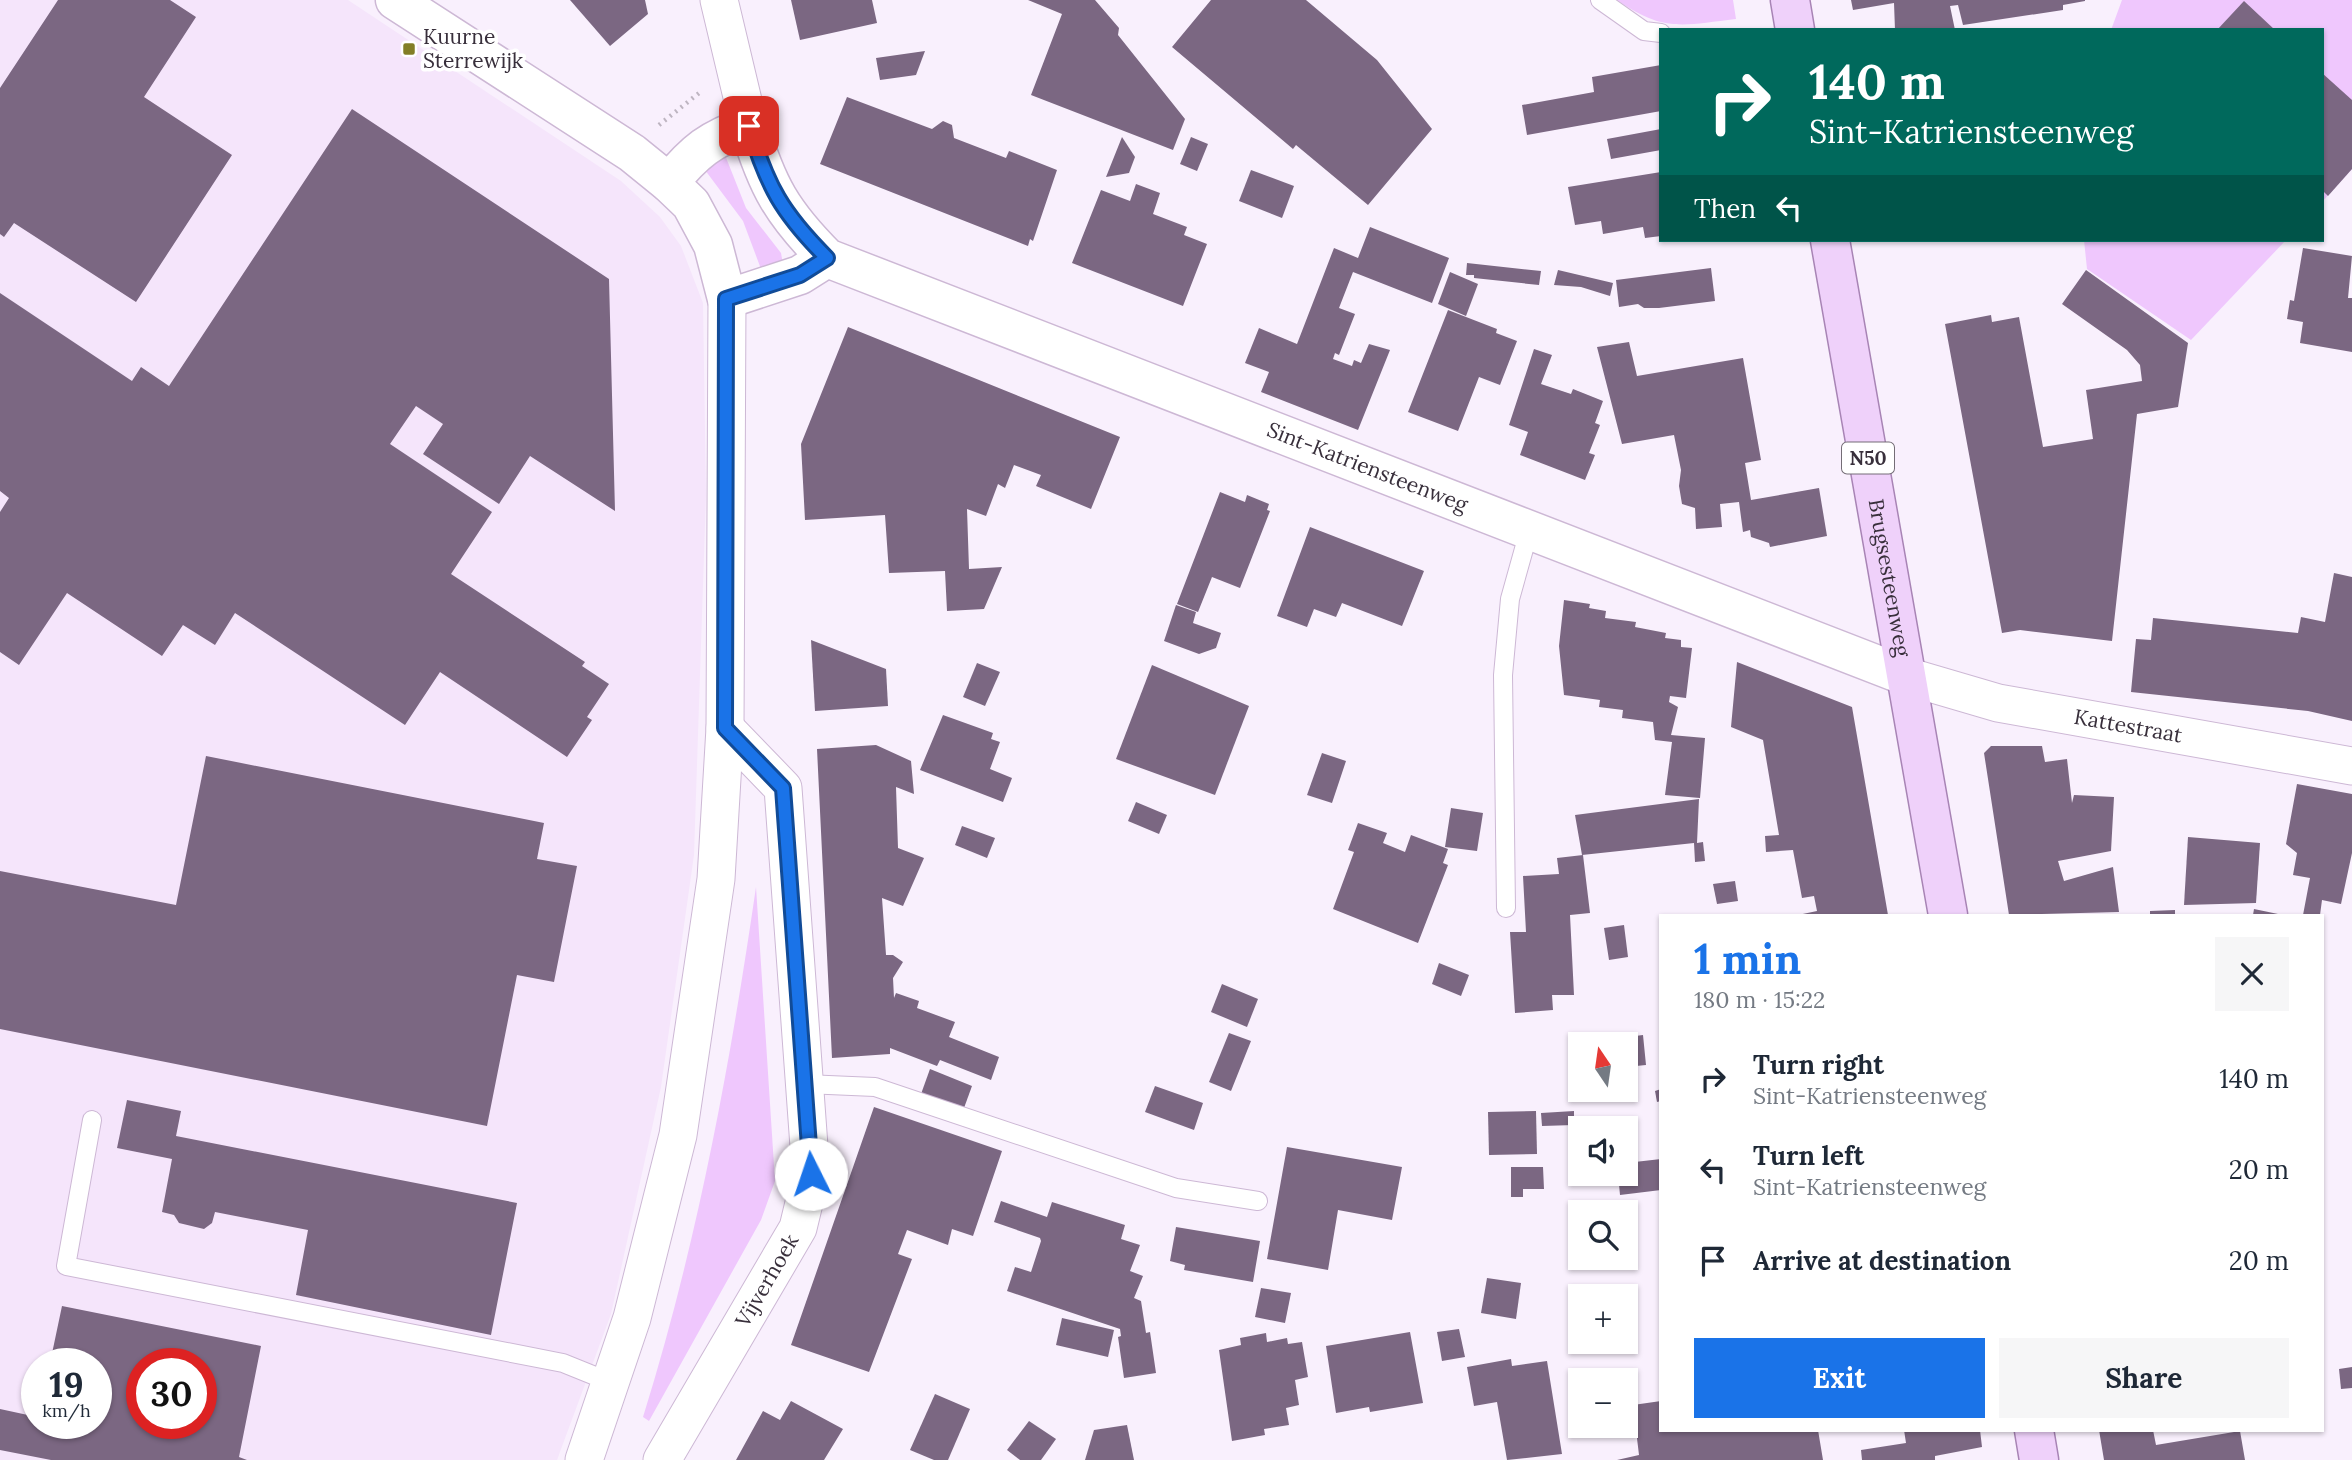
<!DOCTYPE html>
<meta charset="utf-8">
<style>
body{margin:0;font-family:Lora,serif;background:#f6f6f7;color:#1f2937;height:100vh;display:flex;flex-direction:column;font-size:26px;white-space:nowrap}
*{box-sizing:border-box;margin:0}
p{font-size:23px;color:#747a83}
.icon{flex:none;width:38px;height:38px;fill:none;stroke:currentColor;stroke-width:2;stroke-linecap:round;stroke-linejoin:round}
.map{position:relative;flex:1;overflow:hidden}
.side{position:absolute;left:1659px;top:914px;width:665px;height:518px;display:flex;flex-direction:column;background:#fff;border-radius:0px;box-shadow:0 2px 5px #0004}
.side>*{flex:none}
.banner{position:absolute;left:1659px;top:28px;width:665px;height:214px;border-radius:0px;box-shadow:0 2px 5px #0004;background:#00695c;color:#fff;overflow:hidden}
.needle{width:46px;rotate:347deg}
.controls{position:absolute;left:1568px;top:1032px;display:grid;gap:14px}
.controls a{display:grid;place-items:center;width:70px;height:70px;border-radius:0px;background:#fff;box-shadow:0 2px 5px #0004;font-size:35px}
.speed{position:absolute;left:21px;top:1348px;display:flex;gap:14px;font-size:35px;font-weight:700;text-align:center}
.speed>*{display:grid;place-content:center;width:91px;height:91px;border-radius:50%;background:#fff;box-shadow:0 2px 5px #0004;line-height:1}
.speed small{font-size:18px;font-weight:400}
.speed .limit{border:10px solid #d22;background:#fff;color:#111}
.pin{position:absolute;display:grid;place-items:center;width:60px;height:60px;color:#fff;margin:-30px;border-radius:14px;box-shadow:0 4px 10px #0006}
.me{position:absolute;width:77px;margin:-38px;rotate:356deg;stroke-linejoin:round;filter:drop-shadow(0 0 5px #0008)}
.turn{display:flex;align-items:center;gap:24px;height:147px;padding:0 35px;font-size:32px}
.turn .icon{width:91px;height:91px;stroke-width:2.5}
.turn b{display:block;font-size:49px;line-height:60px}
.then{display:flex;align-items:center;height:66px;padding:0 35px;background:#0003;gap:14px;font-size:26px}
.round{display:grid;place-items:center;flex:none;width:74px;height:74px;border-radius:0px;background:#f6f6f7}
.head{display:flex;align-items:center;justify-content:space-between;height:119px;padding:0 35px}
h1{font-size:42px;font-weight:700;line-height:52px;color:#1a73e8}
.action{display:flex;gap:14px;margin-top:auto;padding:14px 35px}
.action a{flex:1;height:80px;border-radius:0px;background:#1a73e8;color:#fff;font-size:28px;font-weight:700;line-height:80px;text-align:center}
.action a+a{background:#f6f6f7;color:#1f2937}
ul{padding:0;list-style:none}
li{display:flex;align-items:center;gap:21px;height:91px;padding:0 35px}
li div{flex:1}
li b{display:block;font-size:26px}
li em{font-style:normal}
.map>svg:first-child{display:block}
.built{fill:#f5e5fb;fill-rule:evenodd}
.green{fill:#efc7fd}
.building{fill:#7b6782;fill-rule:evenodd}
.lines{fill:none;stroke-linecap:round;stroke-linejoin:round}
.lane-casing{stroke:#cdb8d5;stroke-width:20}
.street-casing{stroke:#cdb8d5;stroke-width:39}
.secondary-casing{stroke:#cdb8d5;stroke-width:41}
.primary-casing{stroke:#a884b5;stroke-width:41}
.path{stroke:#beb5c1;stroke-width:4.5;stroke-dasharray:2 5;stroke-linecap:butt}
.lane{stroke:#fff;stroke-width:18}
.street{stroke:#fff;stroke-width:37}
.secondary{stroke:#fff;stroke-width:38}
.primary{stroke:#efd1fa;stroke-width:38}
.route-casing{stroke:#114b97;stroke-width:18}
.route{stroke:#1a73e8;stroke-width:12}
.poi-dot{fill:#827e26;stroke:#fff;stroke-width:2.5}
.labels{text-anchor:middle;stroke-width:7;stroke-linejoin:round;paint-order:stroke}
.shield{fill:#fff;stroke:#746d76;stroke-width:2}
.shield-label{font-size:19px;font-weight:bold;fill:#382f3b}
.poi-label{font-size:21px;fill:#382f3b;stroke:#fff;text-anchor:start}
.street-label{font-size:21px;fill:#382f3b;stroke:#fff}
</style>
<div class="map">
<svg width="2352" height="1460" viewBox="0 0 2352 1460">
<rect width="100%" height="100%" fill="#f9f0fd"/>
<path class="built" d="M0 0H348L621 181 660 217 681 246 703 303 706 495 694 855 661 1087 611 1314 557 1460H0ZM37 1363H96V1423H37ZM142 1363H201V1423H142Z"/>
<g class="green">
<path d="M1617 0H1733L1736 19C1683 25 1664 33 1617 0Z"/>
<polygon points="2122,0 2352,0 2352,169 2322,202 2322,30 2111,30"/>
<polygon points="725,155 746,208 781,253 783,264 761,269 743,221 705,170"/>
<polygon points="2084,240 2286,240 2191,340 2087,269"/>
<path d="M756 887 775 1181 761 1220 649 1421 643 1417C697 1244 730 1066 756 887Z"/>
</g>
<g class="building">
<polygon points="58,0 170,0 196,17 144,97 232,155 136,302 14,223 4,237 0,234 0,88"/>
<polygon points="570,0 645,0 648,14 610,46"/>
<polygon points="791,0 872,0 877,23 800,40"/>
<polygon points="1028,0 1095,0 1119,28 1118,35 1185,119 1173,150 1031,95 1062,14"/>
<polygon points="1211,0 1306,0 1377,60 1432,129 1368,205 1296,145 1293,149 1172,47"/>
<polygon points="1851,0 2085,0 2085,1 2063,5 2063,10 1963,25 1958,5 1950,6 1955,30 1895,30 1894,3 1853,10"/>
<polygon points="2244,1 2275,30 2217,30"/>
<polygon points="925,51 916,75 880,80 876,58"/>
<polygon points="1661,65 1661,111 1527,135 1522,105 1594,92 1592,77"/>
<polygon points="2322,73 2352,100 2352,169 2328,196 2322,190"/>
<polygon points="847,97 932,129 943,121 952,125 954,138 1006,158 1009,151 1057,170 1033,241 1030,239 1028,246 820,164"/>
<polygon points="352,109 609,279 615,511 530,456 499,504 423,454 443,424 416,406 390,444 492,512 451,574 585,662 582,666 609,684 587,717 592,720 567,757 440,672 405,725 235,613 215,645 183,625 162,656 67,593 19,665 0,652 0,512 9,498 0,491 0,293 132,381 141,367 169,386"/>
<polygon points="1661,129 1661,150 1611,159 1607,139"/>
<polygon points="1122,137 1135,157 1129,173 1106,177"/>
<polygon points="1191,137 1208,144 1197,171 1180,164"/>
<polygon points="1251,170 1294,186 1282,218 1239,201"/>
<polygon points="1661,172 1661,236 1645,238 1643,227 1603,234 1601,221 1575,225 1568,187"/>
<polygon points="1136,184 1160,193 1153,214 1187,227 1184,235 1207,244 1183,306 1072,263 1101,190 1130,201"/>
<polygon points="1370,227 1449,258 1432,303 1353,272 1339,308 1355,314 1339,355 1335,353 1333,359 1352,366 1354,360 1361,363 1369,344 1390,350 1358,430 1261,392 1269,372 1245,363 1259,328 1297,344 1334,248 1358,258"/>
<polygon points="2303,248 2352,256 2348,298 2352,298 2352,352 2300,343 2303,322 2287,319 2290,300 2294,301"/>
<polygon points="1467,263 1541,271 1539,285 1474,278 1474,275 1466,275"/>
<polygon points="1711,268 1715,301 1659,308 1644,308 1638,304 1619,307 1616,280"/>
<polygon points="1558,270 1613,283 1610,296 1581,287 1554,285"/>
<polygon points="2086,270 2188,343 2178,407 2137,414 2112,641 2020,630 2002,633 1945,324 1991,315 1992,322 2019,317 2043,447 2093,439 2086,390 2142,381 2140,365 2127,350 2062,304"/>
<polygon points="1450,272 1478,284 1466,316 1438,304"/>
<polygon points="1448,310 1497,329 1496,333 1517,341 1500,385 1479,377 1458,431 1408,412"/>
<polygon points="848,327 1120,437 1091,509 1036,486 1041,475 1014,465 1005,488 998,484 986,516 967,509 969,569 1002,567 984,609 947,611 945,571 889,573 885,515 805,520 801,444"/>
<polygon points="1629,342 1637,376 1743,358 1761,460 1745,463 1751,500 1819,488 1827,536 1770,547 1769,543 1751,537 1750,530 1743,532 1739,502 1720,504 1722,527 1696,529 1695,508 1682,504 1679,486 1681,470 1674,435 1622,444 1597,347"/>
<polygon points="1534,349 1552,355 1541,384 1571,394 1573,389 1603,401 1595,423 1600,425 1589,453 1595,455 1585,480 1520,455 1528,432 1509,425"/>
<polygon points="1220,492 1245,502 1247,495 1269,504 1267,510 1270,511 1240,588 1212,577 1198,612 1177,604"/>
<polygon points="1310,527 1424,571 1402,626 1342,603 1336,617 1314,609 1307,627 1277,616"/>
<polygon points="2334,573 2352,577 2352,721 2308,711 2131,692 2136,639 2151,640 2153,618 2298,633 2301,617 2325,622"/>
<polygon points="1564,600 1590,604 1589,608 1606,611 1605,618 1636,622 1635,627 1666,633 1665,638 1681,640 1681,647 1692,648 1686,698 1670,696 1669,702 1678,707 1671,735 1705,738 1700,798 1665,795 1672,742 1655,740 1653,722 1622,718 1623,710 1599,707 1600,700 1564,695 1559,646"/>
<polygon points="1176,605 1196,612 1193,623 1221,633 1216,648 1199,654 1164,641"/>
<polygon points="811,640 886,669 888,706 815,711"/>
<polygon points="1737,662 1852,707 1888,915 1798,915 1817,911 1814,896 1802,898 1793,850 1766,852 1765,836 1779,835 1763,740 1731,727"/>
<polygon points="977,663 1000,672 985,706 963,697"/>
<polygon points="1152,665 1249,706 1215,795 1116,759"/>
<polygon points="943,715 993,733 991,739 1000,742 990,769 1012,778 1003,802 920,770"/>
<polygon points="876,745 911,761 914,794 896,787 898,848 924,858 903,906 882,898 886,955 893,955 903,962 893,978 894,998 896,993 919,1001 917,1008 955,1022 949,1037 999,1057 991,1080 940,1060 937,1066 890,1048 890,1054 832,1058 817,749"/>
<polygon points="1991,746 2042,746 2045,762 2067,759 2072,803 2074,795 2114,797 2111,851 2058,861 2064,881 2113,867 2119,912 2009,915 1984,753"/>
<polygon points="1322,753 1346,761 1332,803 1307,795"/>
<polygon points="206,756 544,823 537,859 577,866 554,982 517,975 487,1126 0,1029 0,871 176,905"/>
<polygon points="2297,784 2352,794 2352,853 2341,904 2322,900 2320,915 2303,915 2310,878 2293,875 2297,853 2286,844"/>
<polygon points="1699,799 1697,843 1703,842 1705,861 1695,862 1694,843 1582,855 1575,815"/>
<polygon points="1136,802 1167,815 1159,834 1128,821"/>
<polygon points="1451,808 1483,813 1477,851 1445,847"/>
<polygon points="1358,823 1387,833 1383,843 1405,852 1411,835 1448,849 1443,863 1448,865 1418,943 1333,909 1354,852 1348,850"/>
<polygon points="962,826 995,838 987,858 955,845"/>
<polygon points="2188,837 2260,843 2256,903 2184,905"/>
<polygon points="1583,855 1590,913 1570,915 1574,995 1552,995 1553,1010 1515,1013 1510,932 1526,932 1523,876 1559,874 1557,858"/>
<polygon points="1735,881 1738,901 1717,904 1713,884"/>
<polygon points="2254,909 2278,914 2278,915 2253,915"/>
<polygon points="2175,910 2175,915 2150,915 2150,911"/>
<polygon points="1624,925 1628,957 1609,960 1604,928"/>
<polygon points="1439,963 1469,975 1461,996 1432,984"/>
<polygon points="1222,984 1258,999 1247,1027 1211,1012"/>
<polygon points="1229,1033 1251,1041 1231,1091 1209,1082"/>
<polygon points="1643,1035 1646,1065 1626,1067 1626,1045 1620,1045 1620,1038"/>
<polygon points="930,1069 972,1086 964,1108 921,1094"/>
<polygon points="1155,1086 1203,1103 1194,1130 1145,1112"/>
<polygon points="1661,1089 1661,1101 1657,1102 1655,1091"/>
<polygon points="127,1100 181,1111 176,1136 517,1203 491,1335 296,1295 308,1230 215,1212 212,1223 204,1229 179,1223 174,1215 162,1212 172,1159 117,1148"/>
<polygon points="874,1107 1002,1151 973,1236 952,1229 948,1245 907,1230 898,1254 912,1259 869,1372 791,1345"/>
<polygon points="1536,1111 1537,1154 1489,1155 1488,1112"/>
<polygon points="1574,1111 1574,1125 1542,1126 1541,1113"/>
<polygon points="1287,1147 1402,1167 1392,1220 1338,1210 1328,1270 1267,1259"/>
<polygon points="1661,1159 1661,1190 1620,1195 1618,1174 1626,1174 1626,1163"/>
<polygon points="1511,1167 1543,1167 1544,1189 1523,1189 1523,1197 1511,1197"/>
<polygon points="1001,1201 1047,1217 1052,1202 1125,1225 1121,1239 1140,1245 1130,1271 1143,1276 1134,1298 1141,1301 1146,1333 1150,1332 1156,1373 1124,1378 1118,1337 1121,1336 1120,1329 1007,1291 1015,1267 1031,1272 1041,1241 1040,1238 994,1222"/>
<polygon points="1176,1227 1260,1241 1253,1282 1184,1270 1185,1265 1170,1261"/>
<polygon points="1487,1278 1521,1283 1516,1319 1481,1313"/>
<polygon points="1261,1288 1291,1293 1285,1323 1255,1317"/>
<path d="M62 1306 261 1346 239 1457 247 1460H51L0 1450V1409L37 1417V1423H96V1363H50ZM142 1363H201V1423H142Z"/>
<polygon points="1062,1318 1114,1330 1108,1357 1056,1345"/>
<polygon points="1459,1329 1465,1357 1442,1361 1437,1332"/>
<polygon points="1410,1332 1423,1403 1370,1412 1369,1407 1336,1413 1326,1346"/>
<polygon points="1266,1333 1267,1342 1287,1338 1288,1344 1302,1342 1308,1377 1295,1380 1299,1405 1286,1408 1289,1425 1264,1429 1265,1435 1232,1441 1219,1350 1241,1345 1240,1338"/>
<polygon points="1511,1359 1512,1366 1547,1361 1562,1454 1507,1460 1497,1402 1474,1406 1467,1367"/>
<polygon points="2352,1367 2352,1388 2341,1389 2339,1369"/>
<polygon points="935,1394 970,1409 948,1460 934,1460 910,1450"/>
<polygon points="791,1401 843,1429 824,1460 736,1460 763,1411 780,1420"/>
<polygon points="1661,1401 1661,1430 1818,1430 1823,1460 1617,1460 1639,1455 1633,1405"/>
<polygon points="1029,1421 1056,1439 1041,1460 1020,1460 1007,1450"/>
<polygon points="1127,1425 1134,1460 1085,1460 1094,1430"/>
<polygon points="1904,1430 1980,1430 1982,1447 1935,1456 1935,1460 1862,1460 1861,1450 1906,1443"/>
<polygon points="2099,1430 2153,1430 2156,1445 2240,1431 2245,1460 2104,1460"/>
</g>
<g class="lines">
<defs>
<g id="lane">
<polyline points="1600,0 1644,31 1661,33"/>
<polyline points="1506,908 1503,675 1510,599 1529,531"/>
<polyline points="805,1084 875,1087 1176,1188 1258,1201"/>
<polyline points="92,1120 66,1266 563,1363 610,1382"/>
</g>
<g id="street">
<polyline points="719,0 749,126"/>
<path id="s1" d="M1906 676 1998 703 2352 766"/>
<polyline points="584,1460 632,1318 678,1135 716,879 725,728 727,299"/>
<path id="s2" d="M662 1460 798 1228 811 1174 783 788 725 728"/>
</g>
<g id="secondary">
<polyline points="395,0 632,153 669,183 691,204 713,245 727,299 800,275 827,258"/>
<path id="s3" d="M669 183C694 152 711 138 749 126 767 186 782 213 827 258L1906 676"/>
</g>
<g id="primary">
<polyline points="1790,0 1795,30"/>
<path id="s4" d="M1830 240 1948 915"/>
<polyline points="2034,1430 2039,1460"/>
</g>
</defs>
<use href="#lane" class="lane-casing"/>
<use href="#street" class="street-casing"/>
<use href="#secondary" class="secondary-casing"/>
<use href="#primary" class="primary-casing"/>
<polyline class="path" points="659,125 699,93"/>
<use href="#lane" class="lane"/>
<use href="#street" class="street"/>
<use href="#secondary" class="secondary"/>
<use href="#primary" class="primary"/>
</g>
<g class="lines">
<defs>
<path id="route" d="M749 126C767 186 782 213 827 258L800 275 726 299 725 728 783 788 811 1174"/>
</defs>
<use href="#route" class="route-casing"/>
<use href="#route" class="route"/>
</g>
<rect class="poi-dot" x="402" y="42" width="14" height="14" rx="3.5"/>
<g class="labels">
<rect class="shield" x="1842" y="442.5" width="52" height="31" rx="5"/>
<g class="shield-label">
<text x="1868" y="465">N50</text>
</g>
<g class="poi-label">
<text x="423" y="44">Kuurne<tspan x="423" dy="24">Sterrewijk</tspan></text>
</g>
<g class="street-label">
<text dy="7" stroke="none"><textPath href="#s3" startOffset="835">Sint-Katriensteenweg</textPath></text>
<text dy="7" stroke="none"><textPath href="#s4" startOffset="343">Brugsesteenweg</textPath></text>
<text dy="7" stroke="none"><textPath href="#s1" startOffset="228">Kattestraat</textPath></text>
<text dy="7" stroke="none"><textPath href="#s2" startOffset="208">Vijverhoek</textPath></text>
</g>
</g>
</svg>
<div class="controls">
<a><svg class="needle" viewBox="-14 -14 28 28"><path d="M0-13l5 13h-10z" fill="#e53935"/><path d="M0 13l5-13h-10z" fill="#747a83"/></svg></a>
<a><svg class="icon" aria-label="sound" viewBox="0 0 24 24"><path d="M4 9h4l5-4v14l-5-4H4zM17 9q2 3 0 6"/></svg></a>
<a><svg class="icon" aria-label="search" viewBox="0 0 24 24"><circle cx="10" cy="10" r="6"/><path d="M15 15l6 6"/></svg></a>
<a>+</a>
<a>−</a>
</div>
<div class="speed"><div>19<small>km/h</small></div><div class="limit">30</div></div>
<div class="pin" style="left:749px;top:126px;background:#d93025"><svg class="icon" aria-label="arrive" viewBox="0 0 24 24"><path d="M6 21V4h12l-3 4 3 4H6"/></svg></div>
<svg class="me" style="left:811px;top:1174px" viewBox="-20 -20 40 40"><circle r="19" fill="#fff"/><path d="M0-13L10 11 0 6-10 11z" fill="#1a73e8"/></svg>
<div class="banner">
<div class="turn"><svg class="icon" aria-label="right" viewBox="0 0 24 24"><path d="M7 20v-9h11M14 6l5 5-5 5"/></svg><div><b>140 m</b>Sint-Katriensteenweg</div></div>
<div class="then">Then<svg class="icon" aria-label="left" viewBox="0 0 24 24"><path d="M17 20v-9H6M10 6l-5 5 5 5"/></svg></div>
</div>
<section class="side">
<div class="head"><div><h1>1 min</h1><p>180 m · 15:22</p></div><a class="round"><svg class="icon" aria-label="close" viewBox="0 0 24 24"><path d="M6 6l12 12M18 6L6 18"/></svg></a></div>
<ul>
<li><svg class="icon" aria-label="right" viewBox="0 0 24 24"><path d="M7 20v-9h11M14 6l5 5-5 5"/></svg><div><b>Turn right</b><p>Sint-Katriensteenweg</p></div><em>140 m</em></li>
<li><svg class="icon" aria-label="left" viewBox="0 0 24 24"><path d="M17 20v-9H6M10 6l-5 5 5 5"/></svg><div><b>Turn left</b><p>Sint-Katriensteenweg</p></div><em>20 m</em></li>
<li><svg class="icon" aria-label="arrive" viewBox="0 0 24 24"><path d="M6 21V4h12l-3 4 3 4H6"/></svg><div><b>Arrive at destination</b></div><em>20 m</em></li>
</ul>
<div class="action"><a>Exit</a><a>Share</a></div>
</section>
</div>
